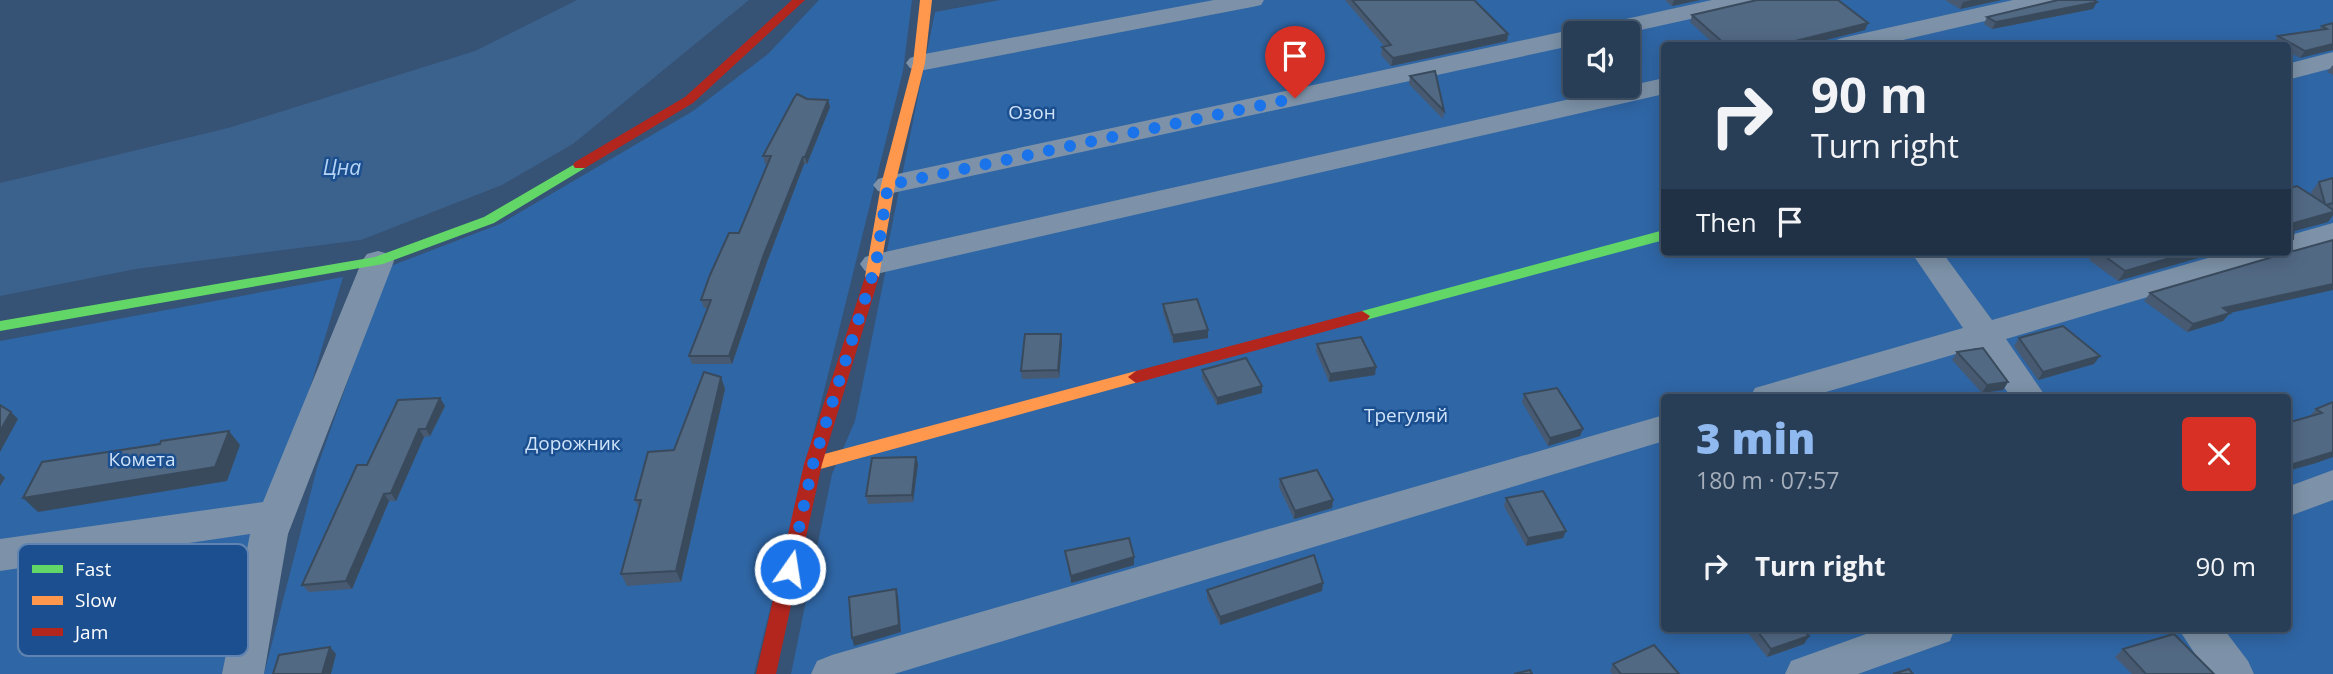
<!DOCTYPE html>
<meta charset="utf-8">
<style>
body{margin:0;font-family:"Open Sans",sans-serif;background:#30455d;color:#f1f3f6;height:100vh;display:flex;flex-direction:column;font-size:26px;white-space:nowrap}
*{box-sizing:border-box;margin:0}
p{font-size:23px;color:#a5aeba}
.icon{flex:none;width:38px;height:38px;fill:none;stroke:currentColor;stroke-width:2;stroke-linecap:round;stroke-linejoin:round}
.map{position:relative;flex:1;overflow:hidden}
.drawer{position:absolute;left:1661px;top:394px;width:630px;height:238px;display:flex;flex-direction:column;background:#283e57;border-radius:7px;box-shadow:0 4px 18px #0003,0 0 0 2px #44576d}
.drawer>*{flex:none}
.guide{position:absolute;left:1661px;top:42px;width:630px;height:214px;border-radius:7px;box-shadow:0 4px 18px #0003,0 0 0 2px #44576d;background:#283e57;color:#f1f3f6;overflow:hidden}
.fabs{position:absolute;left:1563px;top:21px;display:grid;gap:14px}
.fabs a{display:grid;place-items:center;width:77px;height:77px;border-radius:7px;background:#283e57;box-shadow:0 4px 18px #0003,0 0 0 2px #44576d;font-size:35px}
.pin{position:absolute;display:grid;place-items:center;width:60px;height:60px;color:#fff;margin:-72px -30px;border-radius:50% 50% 50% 0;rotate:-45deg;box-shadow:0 0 7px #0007}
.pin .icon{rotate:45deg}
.me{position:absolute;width:77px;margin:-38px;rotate:13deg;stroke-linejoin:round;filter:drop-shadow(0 0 5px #0008)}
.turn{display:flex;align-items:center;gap:24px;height:147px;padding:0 35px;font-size:32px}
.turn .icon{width:91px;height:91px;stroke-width:2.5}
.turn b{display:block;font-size:49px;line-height:60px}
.then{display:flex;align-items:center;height:66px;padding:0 35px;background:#0003;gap:14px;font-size:26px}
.round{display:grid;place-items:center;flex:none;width:74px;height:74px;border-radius:7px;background:#30455d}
.summary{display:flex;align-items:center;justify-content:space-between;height:119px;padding:0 35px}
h1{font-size:42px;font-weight:800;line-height:52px;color:#90b9f0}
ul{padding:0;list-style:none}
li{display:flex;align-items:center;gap:21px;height:105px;padding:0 35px}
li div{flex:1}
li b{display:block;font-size:26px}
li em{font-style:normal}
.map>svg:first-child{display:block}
.green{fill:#2f66a5;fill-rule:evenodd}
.water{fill:#3b618d}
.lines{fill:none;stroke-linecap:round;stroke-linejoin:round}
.street{fill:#7d92a8;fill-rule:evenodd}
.fast{fill:#63d668;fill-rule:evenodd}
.slow{fill:#ff974d;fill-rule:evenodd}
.jam{fill:#b3261e;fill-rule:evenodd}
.wall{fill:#475a72}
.shaded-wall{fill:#394a5c}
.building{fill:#526984;stroke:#394a5c;stroke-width:2}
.route{stroke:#1a73e8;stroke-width:12;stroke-dasharray:0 21.6}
.labels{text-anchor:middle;stroke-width:5;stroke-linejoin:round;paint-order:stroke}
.park-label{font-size:19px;fill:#cfe3fa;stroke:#1b4f8f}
.water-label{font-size:21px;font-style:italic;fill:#b5d3f5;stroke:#1b4f8f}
.key{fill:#1b4f8f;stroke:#5f84b1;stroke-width:2}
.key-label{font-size:19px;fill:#fff}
</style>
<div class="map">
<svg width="2333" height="674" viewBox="0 0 2333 674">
<rect width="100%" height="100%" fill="#365274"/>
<g class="green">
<polygon points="819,0 912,0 903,71 754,674 264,674 317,468 388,267 500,224 693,111 768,54"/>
<path d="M1000 0H2035L1834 45 1664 46V84L926 250 886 255 935 12ZM1575 33H1628V86H1575Z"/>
<path d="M2058 0H2333V674H791L832 474 855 421 886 269 1664 90V252H2287V46L1860 45ZM1664 397H2287V628H1664Z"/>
<polygon points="343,277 225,674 0,674 0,341"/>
</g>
<polygon class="water" points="577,0 749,0 573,144 502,185 361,240 136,269 0,296 0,183 228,128 475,51"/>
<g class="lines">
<g class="street">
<polygon points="1214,0 1264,0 1261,5 1252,7 919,71 910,68 906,63 910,58 919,55"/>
<polygon points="1712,0 1757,0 1754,5 1627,33 1575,33 1575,45 888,194 878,191 873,185 878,179 888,176 1575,29 1583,31 1585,28 1594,26"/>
<polygon points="2013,0 2057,0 2054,5 1877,46 1830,46 1833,41 1842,38"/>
<polygon points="2333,52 2333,68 2287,80 2287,64"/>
<polygon points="1664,78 1664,94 876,274 865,271 860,264 865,257 876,254"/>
<polygon points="2333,223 2333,243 2287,256 2279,254 2276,259 2006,339 2046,397 2011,397 1976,348 1809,397 1750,397 1755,388 1963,328 1911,252 1942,252 1992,320 2229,252 2287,252 2287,236"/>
<polygon points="378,251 389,254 394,261 288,534 264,674 222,674 250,534 0,571 0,539 263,502 362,261 367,254"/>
<polygon points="1664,415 1664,441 894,674 811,674 817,661 832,655"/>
<polygon points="2333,470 2333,500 2287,517 2287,487"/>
<polygon points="1883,628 1955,628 1950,641 1858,674 1785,674 1791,661"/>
<polygon points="2178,628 2223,628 2248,661 2254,674 2208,674"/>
</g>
<g class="fast">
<polygon points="580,161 587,165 585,168 494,223 383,264 0,331 0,321 375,257 484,217"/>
<polygon points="1664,230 1664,240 1362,321 1354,316 1362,311"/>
</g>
<g class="slow">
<polygon points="920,0 932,0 925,63 895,185 879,277 872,282 865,277 881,185 913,63"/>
<polygon points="1136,371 1144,377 1142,381 813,471 807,469 804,464 807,459 813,457"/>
</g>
<g class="jam">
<polygon points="792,0 805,0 693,103 585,168 575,168 573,165 575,162 685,97"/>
<polygon points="872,272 879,277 822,464 776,674 756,674 804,464 865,277"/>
<polygon points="1362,311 1370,316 1367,320 1136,383 1128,377 1136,371"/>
</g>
</g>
<g class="wall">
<polygon points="1345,0 1474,0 1508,34 1507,41 1391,66 1381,55 1382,47 1385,47"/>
<polygon points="1665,0 1700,0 1672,6"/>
<polygon points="1945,0 2001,0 1960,9"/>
<polygon points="2093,9 1992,29 1984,24 1987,17"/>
<polygon points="1692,15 1868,23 1865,30 1802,46 1716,46 1690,22"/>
<polygon points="2333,23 2300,58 2287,51 2287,46 2276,46 2273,44 2278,36 2318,31 2322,26"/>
<polygon points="2333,65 2333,75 2327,72"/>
<polygon points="1410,76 1444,111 1443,119 1409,84"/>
<polygon points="807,99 828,100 830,107 807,164 804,164 767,262 732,364 692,364 689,356 708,308 704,308 701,300 739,233 768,164 765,164 763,156"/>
<polygon points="2333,178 2333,215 2328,222 2293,231 2293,239 2287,246 2287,189 2312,196 2311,192 2319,182"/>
<polygon points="2094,252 2219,252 2118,281 2089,260"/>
<polygon points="2150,293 2230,313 2223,321 2187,332 2144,301"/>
<polygon points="1163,304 1208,338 1173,343 1163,312"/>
<polygon points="1061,334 1062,342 1059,378 1022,379 1021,371"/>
<polygon points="2019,338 2094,364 2038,380 2014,346"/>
<polygon points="1317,344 1375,375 1329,382 1316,351"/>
<polygon points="1957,352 2008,382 2003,390 1982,393 1952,360"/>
<polygon points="1202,370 1262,393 1217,405 1202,378"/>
<polygon points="721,377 725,389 681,582 627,586 621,574 639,508 635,500 674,450"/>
<polygon points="1524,394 1583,429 1580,436 1548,446 1522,402"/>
<polygon points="2333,402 2316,463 2287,471 2287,423 2309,417 2316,409"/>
<polygon points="445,406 430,436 424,437 396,501 389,501 352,589 309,592 302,585 367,465"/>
<polygon points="1664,433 1664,453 1659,446"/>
<polygon points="916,457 918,464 913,502 868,504 866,496"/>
<polygon points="1280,479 1333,500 1332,508 1294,519 1279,487"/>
<polygon points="1506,498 1566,531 1563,538 1526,546 1504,506"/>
<polygon points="1065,551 1134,557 1134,565 1071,583"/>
<polygon points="1323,583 1322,591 1220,625 1207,598 1207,590"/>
<polygon points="1744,628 1802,628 1809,636 1804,644 1767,657"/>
<polygon points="2123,649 2214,674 2132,674 2115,657"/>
<polygon points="1613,664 1679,674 1612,674 1610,671"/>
</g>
<g class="shaded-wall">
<polygon points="1674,0 1700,0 1672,6"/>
<polygon points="1972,0 2001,0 1960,9 1963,2"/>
<polygon points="2097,2 2093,9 1992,29 1996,22"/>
<polygon points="1868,23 1865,30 1802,46 1775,46"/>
<polygon points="1508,34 1507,41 1391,66 1393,58"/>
<polygon points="2333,44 2333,50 2300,58 2305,51"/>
<polygon points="828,100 830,107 807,164 805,157"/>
<polygon points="803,157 804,164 767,262 732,364 729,356 764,254"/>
<polygon points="2333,212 2333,215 2328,222 2287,233 2294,223"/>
<polygon points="2191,252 2219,252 2118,281 2125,271"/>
<polygon points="2333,284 2333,290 2230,313 2223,321 2187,332 2193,324 2223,308"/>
<polygon points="1208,330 1208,338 1173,343 1173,335"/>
<polygon points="1061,334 1062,342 1059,378 1058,370"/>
<polygon points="2100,356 2094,364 2038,380 2043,372"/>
<polygon points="1376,367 1375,375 1329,382 1330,374"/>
<polygon points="721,377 725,389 681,582 676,571"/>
<polygon points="2008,382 2003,390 1982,393 1987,385"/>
<polygon points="1262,386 1262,393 1217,405 1217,398"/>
<polygon points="440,398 445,406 430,436 426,429"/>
<polygon points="11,412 18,419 0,452 0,431"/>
<polygon points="419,429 424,437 396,501 391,493"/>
<polygon points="1583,429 1580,436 1548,446 1550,438"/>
<polygon points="229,431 240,445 227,481 38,512 23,498"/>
<polygon points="2333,452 2333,457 2316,463 2287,471 2287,466"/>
<polygon points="916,457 918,464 913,502 912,495"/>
<polygon points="0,473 5,478 0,486"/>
<polygon points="384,494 389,501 352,589 346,581"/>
<polygon points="1333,500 1332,508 1294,519 1295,511"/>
<polygon points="1566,531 1563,538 1526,546 1528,538"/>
<polygon points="1134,557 1134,565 1071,583 1071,576"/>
<polygon points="1323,583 1322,591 1220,625 1220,617"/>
<polygon points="896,589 898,596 901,632 854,646 852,638"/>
<polygon points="1809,636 1804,644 1767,657 1771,649"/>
<polygon points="330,647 336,654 331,674 322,674"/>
</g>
<g class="building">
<polygon points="1352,0 1474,0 1508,34 1393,58 1382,47 1391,45"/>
<polygon points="1757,0 1838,0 1868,23 1775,46 1727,46 1692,15"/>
<polygon points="2058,0 2094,0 2097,2 1996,22 1987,17"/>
<polygon points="2333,23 2333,44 2305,51 2278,36 2327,29 2322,26"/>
<polygon points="1435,71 1444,111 1410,76"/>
<polygon points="797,94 807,99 828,100 805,157 803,157 764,254 729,356 689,356 711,300 701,300 710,275 729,233 739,233 771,156 763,156 794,98"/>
<polygon points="2333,178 2333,203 2326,205 2333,210 2333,212 2294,223 2293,239 2287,239 2287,189 2297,186 2325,204 2319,182"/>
<polygon points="2333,240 2333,284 2223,308 2230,313 2193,324 2150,293 2283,254 2284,252 2287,252 2287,249 2294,251"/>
<polygon points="2099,252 2191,252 2125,271"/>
<polygon points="1197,299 1208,330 1173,335 1163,304"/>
<polygon points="2063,326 2100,356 2043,372 2019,338"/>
<polygon points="1025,334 1061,334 1058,370 1021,371"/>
<polygon points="1361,337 1376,367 1330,374 1317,344"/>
<polygon points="1983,348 2008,382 1987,385 1957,352"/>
<polygon points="1246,358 1262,386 1217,398 1202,370"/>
<polygon points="704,372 721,377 676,571 621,574 641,500 635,500 648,452 674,450"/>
<polygon points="1557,388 1583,429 1550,438 1524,394"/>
<polygon points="440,398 426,429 419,429 391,493 384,494 346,581 302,585 357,465 367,465 398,400"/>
<polygon points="2333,402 2333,452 2287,466 2287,423 2322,413 2316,409"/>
<polygon points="0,405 11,412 0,431"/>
<polygon points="229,431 215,467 23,498 42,462 160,444 161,441"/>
<polygon points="916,457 912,495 866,496 872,458"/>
<polygon points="1317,470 1333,500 1295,511 1280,479"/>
<polygon points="1543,491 1566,531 1528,538 1506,498"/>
<polygon points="1129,538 1134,557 1071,576 1065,551"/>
<polygon points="1314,555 1323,583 1220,617 1207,590"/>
<polygon points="896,589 899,625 852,638 849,597"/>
<polygon points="1755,628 1802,628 1809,636 1771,649"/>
<polygon points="2174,634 2214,674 2146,674 2123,649"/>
<polygon points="1654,645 1679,674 1621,674 1613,664"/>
<polygon points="330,647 322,674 273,674 279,655"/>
<polygon points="1909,669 1913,674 1893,674"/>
<polygon points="1530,670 1532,674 1514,674"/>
</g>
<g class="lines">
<polyline class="route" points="790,569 813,464 876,264 888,185 1295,98"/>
</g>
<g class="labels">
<g class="park-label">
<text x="1032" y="119">Озон</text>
<text x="1406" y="422">Трегуляй</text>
<text x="573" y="450">Дорожник</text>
<text x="142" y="466">Комета</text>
</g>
<g class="water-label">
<text x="342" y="175">Цна</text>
</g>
</g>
<rect x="18" y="544" width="230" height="112" rx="10" class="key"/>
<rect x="32" y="565" width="31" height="8" fill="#63d668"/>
<rect x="32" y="596" width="31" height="9" fill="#ff974d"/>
<rect x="32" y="628" width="31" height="8" fill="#b3261e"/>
<g class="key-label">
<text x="75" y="576">Fast</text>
<text x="75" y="607">Slow</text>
<text x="75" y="639">Jam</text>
</g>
</svg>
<div class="fabs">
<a><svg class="icon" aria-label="sound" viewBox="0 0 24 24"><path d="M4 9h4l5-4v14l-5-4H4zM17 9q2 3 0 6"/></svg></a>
</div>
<div class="pin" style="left:1295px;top:98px;background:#d93025"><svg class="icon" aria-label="arrive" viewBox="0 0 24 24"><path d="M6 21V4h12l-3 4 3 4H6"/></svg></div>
<svg class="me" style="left:790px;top:569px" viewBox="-20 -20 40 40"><circle r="17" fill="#1a73e8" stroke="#fff" stroke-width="3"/><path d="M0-11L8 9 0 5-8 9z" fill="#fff"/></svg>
<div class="guide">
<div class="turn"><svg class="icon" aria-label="right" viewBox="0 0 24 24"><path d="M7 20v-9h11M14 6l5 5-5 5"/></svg><div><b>90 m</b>Turn right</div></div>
<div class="then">Then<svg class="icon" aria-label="arrive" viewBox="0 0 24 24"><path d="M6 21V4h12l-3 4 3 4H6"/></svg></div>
</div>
<section class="drawer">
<div class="summary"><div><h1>3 min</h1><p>180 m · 07:57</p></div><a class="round" style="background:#d93025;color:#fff"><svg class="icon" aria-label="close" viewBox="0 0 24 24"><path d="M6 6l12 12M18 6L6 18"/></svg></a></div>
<ul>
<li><svg class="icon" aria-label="right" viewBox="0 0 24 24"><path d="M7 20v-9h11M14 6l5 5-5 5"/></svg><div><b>Turn right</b></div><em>90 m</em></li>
</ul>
</section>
</div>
